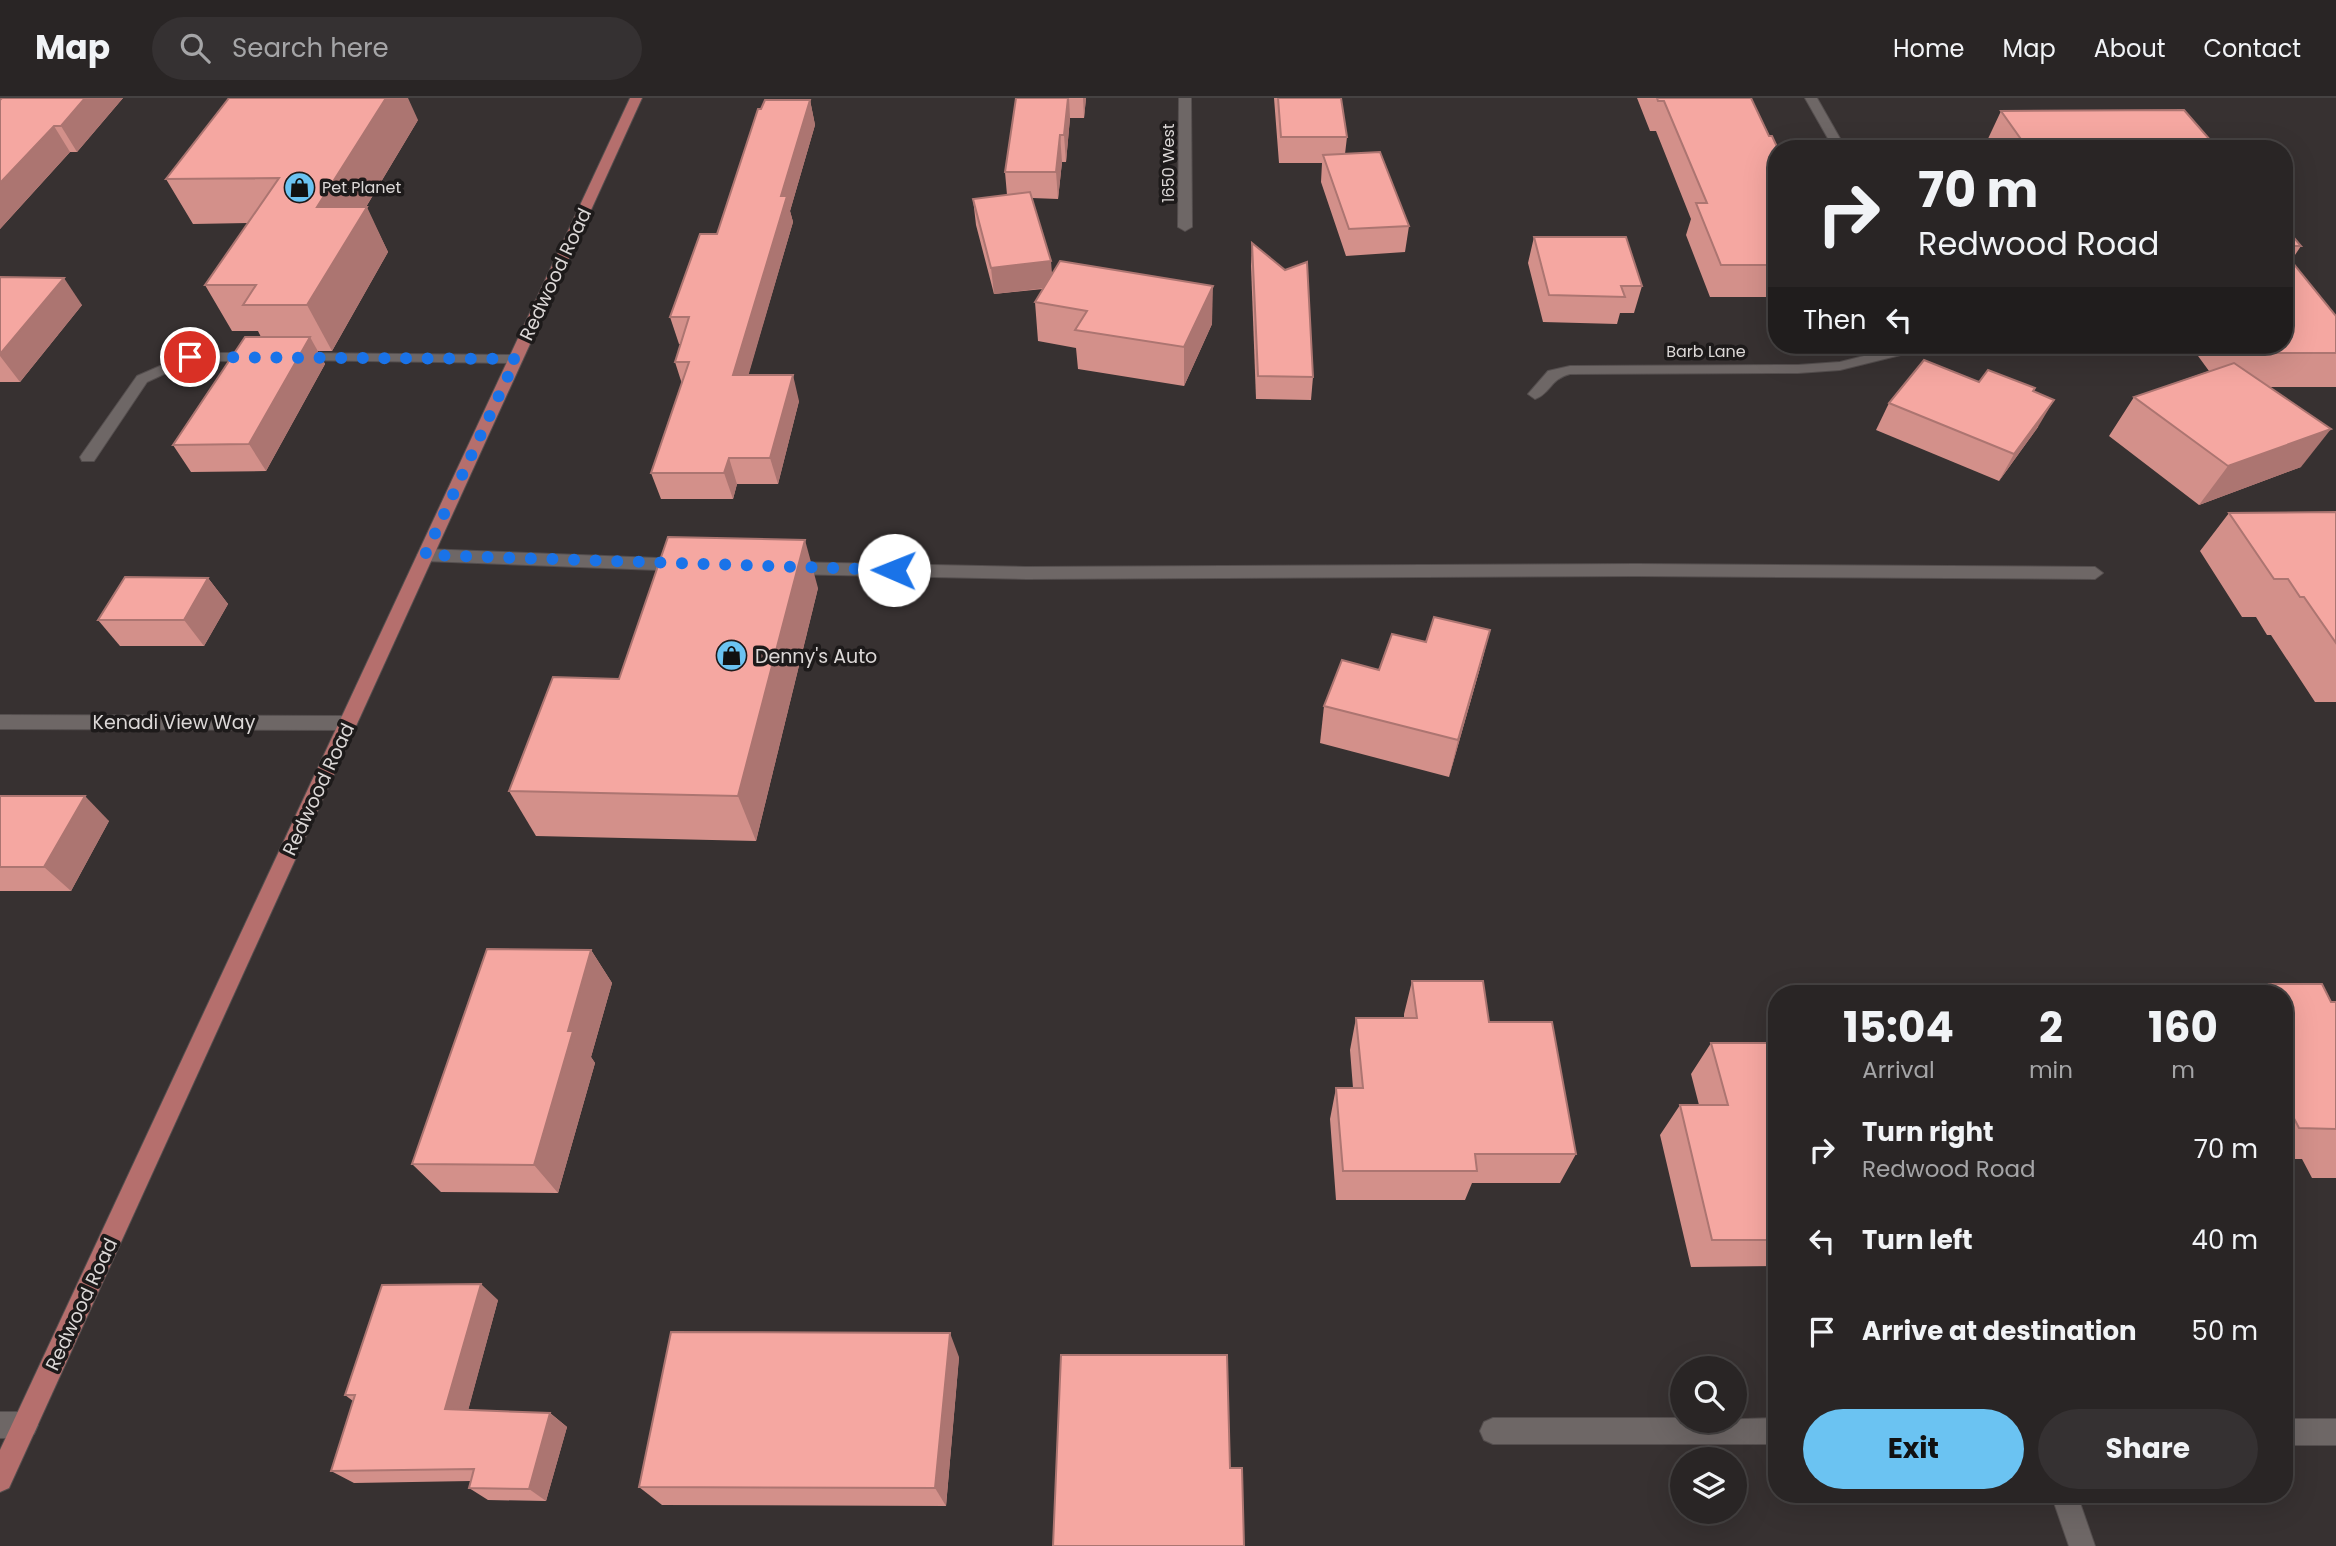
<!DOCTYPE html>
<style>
body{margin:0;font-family:Poppins,sans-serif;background:#353132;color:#f1f3f6;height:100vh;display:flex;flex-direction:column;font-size:26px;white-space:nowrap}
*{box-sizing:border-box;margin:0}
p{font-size:23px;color:#a5a5a7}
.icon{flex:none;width:38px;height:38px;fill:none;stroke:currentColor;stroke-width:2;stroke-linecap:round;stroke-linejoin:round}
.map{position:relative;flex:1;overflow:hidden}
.drawer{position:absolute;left:1768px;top:887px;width:525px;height:518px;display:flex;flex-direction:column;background:#292525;border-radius:28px;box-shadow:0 7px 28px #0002,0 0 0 2px #454242}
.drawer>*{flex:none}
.hud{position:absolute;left:1768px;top:42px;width:525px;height:214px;border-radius:28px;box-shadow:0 7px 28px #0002,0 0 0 2px #454242;background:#292525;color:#f1f3f6;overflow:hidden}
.controls{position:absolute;left:1670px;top:1258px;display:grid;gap:14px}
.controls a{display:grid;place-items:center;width:77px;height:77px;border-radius:50%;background:#292525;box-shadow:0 7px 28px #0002,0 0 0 2px #454242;font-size:35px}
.pin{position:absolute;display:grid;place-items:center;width:60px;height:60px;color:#fff;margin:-30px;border:4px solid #fff;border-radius:50%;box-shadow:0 2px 7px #0007}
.me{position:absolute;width:77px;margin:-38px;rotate:271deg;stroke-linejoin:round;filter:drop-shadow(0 0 5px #0008)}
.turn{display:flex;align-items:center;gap:24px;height:147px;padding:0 35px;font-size:32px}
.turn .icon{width:91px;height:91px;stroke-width:2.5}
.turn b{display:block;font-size:49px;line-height:60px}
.then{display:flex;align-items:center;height:66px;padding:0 35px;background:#0003;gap:14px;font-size:26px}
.eta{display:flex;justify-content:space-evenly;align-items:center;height:119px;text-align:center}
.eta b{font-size:42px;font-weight:700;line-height:49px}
.button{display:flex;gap:14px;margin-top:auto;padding:14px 35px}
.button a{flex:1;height:80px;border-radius:42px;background:#6bc3f2;color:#111;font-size:28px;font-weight:700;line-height:80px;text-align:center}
.button a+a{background:#353132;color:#f1f3f6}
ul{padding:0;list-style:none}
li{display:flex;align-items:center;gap:21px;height:91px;padding:0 35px}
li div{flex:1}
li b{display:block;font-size:26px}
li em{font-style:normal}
header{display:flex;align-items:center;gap:42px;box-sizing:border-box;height:98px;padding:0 35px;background:#292525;border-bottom:2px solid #454242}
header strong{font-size:33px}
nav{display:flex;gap:38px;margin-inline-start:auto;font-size:24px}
.search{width:490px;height:63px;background:#353132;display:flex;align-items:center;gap:18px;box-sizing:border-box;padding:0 24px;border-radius:38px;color:#a5a5a7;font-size:26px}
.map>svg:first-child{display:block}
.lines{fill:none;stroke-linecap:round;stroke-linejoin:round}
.service-casing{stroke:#544e4e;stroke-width:2}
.minor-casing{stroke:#544e4e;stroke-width:2}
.primary-casing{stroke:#544e4e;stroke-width:2}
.service{fill:#6e6766;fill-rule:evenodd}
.minor{fill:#6e6766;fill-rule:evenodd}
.primary{fill:#b56f6d;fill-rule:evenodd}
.wall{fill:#d3908a}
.shaded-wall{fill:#ac7571}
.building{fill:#f5a7a1;stroke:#ac7571;stroke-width:2}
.route{stroke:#1a73e8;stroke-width:12;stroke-dasharray:0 21.6}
.labels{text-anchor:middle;stroke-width:7;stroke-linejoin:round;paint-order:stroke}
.far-street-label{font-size:16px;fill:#dcd8d7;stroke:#1d1a1a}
.far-poi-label{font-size:16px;fill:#dcd8d7;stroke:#1d1a1a;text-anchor:start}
.street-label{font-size:19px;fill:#dcd8d7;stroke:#1d1a1a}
.poi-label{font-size:19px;fill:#dcd8d7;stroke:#1d1a1a;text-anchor:start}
</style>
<header>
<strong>Map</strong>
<div class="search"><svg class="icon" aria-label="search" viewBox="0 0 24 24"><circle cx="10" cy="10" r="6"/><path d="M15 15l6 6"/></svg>Search here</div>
<nav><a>Home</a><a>Map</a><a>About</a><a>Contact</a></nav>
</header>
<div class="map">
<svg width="2336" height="1448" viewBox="0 0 2336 1448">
<rect width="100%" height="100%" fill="#373131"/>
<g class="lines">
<defs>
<g id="service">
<polygon points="190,255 256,255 263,259 256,263 192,263 147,284 94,363 82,363 80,359 137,278"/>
<polygon points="296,255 516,257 523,261 516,265 291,262 289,259"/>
<polygon points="425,451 683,461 691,467 683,473 425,463 417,457"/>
<polygon points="787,464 1026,469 1637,466 2095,469 2103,475 2095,481 1637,478 1026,481 787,476 779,470"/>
</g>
<g id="minor">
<polygon points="1179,0 1191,0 1192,129 1185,133 1178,129"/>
<polygon points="1805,0 1817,0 1846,51 1834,51"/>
<path d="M1908 247H1931L1929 250 1840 272 1798 275 1570 276C1550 281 1551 295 1535 301L1528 296 1548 273 1570 268 1798 267 1840 264Z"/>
<polygon points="0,617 348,618 354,620 357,625 354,630 348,632 0,631"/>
<polygon points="0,1314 25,1314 34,1318 38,1327 34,1336 25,1340 0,1340"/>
<polygon points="1493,1320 1682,1320 1682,1323 1776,1320 1776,1346 1493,1346 1484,1342 1480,1333 1484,1324"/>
<rect x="2284" y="1321" width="52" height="26"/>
<polygon points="2051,1396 2077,1396 2095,1448 2069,1448"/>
</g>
<polygon id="primary" points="630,0 642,0 9,1390 0,1394 0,1352"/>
</defs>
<use href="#service" class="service-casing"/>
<use href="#minor" class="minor-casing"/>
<use href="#primary" class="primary-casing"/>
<use href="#service" class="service"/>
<use href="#minor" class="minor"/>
<use href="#primary" class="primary"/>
</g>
<g class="wall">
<polygon points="123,0 77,54 70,54 0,131 0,2"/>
<polygon points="1016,0 1086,0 1084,20 1070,20 1066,64 1062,64 1058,101 1032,100 1052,176 1212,226 1184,288 1078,271 1076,250 1038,243 1035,204 1043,191 994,196 976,127 973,101 1007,97 1005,74"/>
<polygon points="1274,0 1341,0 1347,39 1345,56 1409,128 1405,154 1346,158 1321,84 1322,65 1279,65"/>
<polygon points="1637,0 1751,0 1776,51 1776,199 1710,199 1686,137 1691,121 1656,33 1650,33"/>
<polygon points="810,2 815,27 790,113 793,124 748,277 799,303 778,386 737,386 733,401 661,401 651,375 682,286 675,264 681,246 679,246 670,219 717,136 761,11"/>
<polygon points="2001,13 2218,51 1989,51 1986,45"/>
<polygon points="418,22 366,109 388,154 332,253 317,253 325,266 266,373 191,374 173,347 261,239 258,233 232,233 205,187 248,125 193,126 166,81"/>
<polygon points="2284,128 2301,148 2291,163 2336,218 2336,289 2270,289 2301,369 2199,407 2109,338 2134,299 2209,273 2190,247 2284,247"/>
<polygon points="1534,139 1642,188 1634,215 1620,215 1617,226 1543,224 1528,165"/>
<polygon points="1252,145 1313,279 1311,302 1256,301 1251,168"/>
<polygon points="0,179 82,207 20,284 0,284"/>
<polygon points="1979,284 2033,293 2038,329 1999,383 1876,332 1889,305"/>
<polygon points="2336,414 2336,604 2315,604 2271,537 2267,537 2256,519 2242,519 2200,453 2229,415"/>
<polygon points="208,480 228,506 204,548 120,548 98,522"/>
<polygon points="818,490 756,743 536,738 509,693 619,581"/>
<polygon points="1490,532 1480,570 1449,679 1320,645 1324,608 1379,572 1426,544"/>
<polygon points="0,698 109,723 71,793 0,793"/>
<polygon points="591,852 612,885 591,959 595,965 558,1095 441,1094 412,1066"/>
<polygon points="1412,883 1489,924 1576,1056 1560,1085 1472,1085 1465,1102 1336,1102 1330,1021 1336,990 1353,990 1350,952 1356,920 1404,920 1404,916"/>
<polygon points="2269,886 2331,904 2336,904 2336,1080 2312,1080 2302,1061 2284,1061 2284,896 2257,896"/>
<polygon points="1711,945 1776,945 1776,1168 1691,1169 1660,1037 1680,1007 1699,1007 1691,976"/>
<polygon points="498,1202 468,1312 550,1315 567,1329 546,1403 488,1402 469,1390 471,1383 354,1385 331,1373 353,1303 345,1297"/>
<polygon points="959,1259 946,1408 662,1407 639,1389"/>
</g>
<g class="shaded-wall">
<polygon points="85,0 123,0 77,54 61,28"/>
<polygon points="386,0 408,0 418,22 339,154 317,109"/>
<polygon points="1068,0 1069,0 1070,20 1066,64 1064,37"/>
<polygon points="1083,0 1086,0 1084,20"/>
<polygon points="810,2 815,27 790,113 793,124 741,303 733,277 781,98"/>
<polygon points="54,28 70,54 0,131 0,85"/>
<polygon points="1060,37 1062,64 1058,101 1056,74"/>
<polygon points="367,109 388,154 332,253 307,207"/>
<polygon points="1051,163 1053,189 994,196 991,170"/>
<polygon points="64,180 82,207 20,284 0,258 0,256"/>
<polygon points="1213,188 1212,226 1184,288 1184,249"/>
<polygon points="310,239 325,266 266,373 249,346"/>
<polygon points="793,277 799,303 778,386 770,360"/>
<polygon points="2054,302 2038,329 1999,383 2014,356"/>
<polygon points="2331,331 2301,369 2199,407 2228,368"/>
<polygon points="729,360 737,386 733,401 724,375"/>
<polygon points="805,442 818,490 756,743 738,698"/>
<polygon points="208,480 228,506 204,548 184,522"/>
<polygon points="1490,532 1480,570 1449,679 1458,642"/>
<polygon points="85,698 109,723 71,793 44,769"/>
<polygon points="591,852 612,885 591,959 595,965 558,1095 534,1067 568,933"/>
<polygon points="481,1186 498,1202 465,1324 445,1311"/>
<polygon points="950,1235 959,1259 946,1408 935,1390"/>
<polygon points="550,1315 567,1329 546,1403 529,1391"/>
</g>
<g class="building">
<polygon points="2,0 85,0 61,28 54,28 0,85 0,2"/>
<polygon points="229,0 386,0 317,109 367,109 307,207 243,207 256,187 205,187 279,80 166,81"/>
<polygon points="1016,0 1068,0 1064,37 1060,37 1056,74 1005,74"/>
<polygon points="1278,0 1341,0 1347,39 1281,39"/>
<polygon points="1657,0 1751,0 1769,38 1772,38 1778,51 1776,51 1776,167 1721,167 1696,105 1707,105 1664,3 1658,3"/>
<polygon points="765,2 810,2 781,98 787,98 733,277 793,277 770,360 729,360 724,375 651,375 689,264 675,264 689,219 670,219 700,136 717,136 758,11 761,11"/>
<polygon points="2184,12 2218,51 2028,51 2001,13"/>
<polygon points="1380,54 1409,128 1349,131 1323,57"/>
<polygon points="1030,94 1051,163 991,170 973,101"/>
<polygon points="2284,128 2301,148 2284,148"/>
<polygon points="1534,139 1626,139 1642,188 1621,188 1625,199 1549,197"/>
<polygon points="1252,145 1285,172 1307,164 1313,279 1258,278"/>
<polygon points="2284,154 2336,218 2336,255 2243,255 2237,247 2284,247"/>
<polygon points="1060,163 1213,188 1184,249 1075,232 1087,213 1035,204"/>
<polygon points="0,179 64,180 0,256"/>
<polygon points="245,239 310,239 249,346 173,347"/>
<polygon points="1924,262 1979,284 1988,272 2035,290 2033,293 2054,302 2014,356 1889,305"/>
<polygon points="2234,265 2331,331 2228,368 2134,299"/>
<polygon points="2336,414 2336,545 2304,499 2300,499 2288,481 2274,481 2229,415"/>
<polygon points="668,439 805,442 738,698 509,693 553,579 619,581"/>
<polygon points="125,479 208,480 184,522 98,522"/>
<polygon points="1434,519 1490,532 1458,642 1324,608 1342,562 1379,572 1392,536 1426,544"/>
<polygon points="0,698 85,698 44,769 0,769"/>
<polygon points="487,851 591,852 568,933 573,933 534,1067 412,1066"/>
<polygon points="1412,883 1483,883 1489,924 1552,924 1576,1056 1475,1056 1477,1073 1343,1073 1336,990 1363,990 1356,920 1417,920"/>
<polygon points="2269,886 2322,886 2331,904 2336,904 2336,1031 2299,1030 2284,1001 2284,928 2290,928 2284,915 2284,896 2274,896"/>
<polygon points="1711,945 1776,945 1776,1142 1712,1142 1680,1007 1728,1007"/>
<polygon points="481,1186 445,1311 550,1315 529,1391 469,1390 474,1371 331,1373 355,1297 345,1297 382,1187"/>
<polygon points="671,1234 950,1235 935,1390 639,1389"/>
<polygon points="1061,1257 1227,1257 1230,1370 1242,1370 1244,1448 1053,1448"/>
</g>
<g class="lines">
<polyline class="route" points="190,259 516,261 425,457 894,472"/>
</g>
<defs>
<symbol id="shop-disc" viewBox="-11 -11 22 22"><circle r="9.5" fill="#6bc3f2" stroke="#1d1a1a"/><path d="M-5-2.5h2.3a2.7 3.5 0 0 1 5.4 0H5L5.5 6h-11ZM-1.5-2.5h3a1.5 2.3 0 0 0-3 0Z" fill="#111"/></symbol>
</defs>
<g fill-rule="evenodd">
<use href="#shop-disc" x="282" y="72" width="35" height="35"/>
<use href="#shop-disc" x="714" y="540" width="35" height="35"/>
</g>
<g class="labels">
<g class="far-street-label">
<text transform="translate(1168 65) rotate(-90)" y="6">1650 West</text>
<text x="1706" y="259">Barb Lane</text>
</g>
<g class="far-poi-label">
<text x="322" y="95">Pet Planet</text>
</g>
<g class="street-label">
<text transform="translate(555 176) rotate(-65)" y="7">Redwood Road</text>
<text x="174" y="631">Kenadi View Way</text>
<text transform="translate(318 691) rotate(-65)" y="7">Redwood Road</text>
<text transform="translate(81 1206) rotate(-65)" y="7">Redwood Road</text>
</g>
<g class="poi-label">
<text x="755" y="565">Denny's Auto</text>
</g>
</g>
</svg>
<div class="controls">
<a><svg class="icon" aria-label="search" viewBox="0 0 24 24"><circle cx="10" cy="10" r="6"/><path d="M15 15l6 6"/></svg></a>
<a><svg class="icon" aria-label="layers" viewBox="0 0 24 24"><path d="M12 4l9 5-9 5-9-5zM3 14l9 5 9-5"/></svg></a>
</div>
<div class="pin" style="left:190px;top:259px;background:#d93025"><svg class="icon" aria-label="arrive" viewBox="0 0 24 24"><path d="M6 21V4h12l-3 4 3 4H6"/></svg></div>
<svg class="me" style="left:894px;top:472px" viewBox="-20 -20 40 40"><circle r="19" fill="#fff"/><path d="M0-13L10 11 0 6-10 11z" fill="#1a73e8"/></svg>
<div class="hud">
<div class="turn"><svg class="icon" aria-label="right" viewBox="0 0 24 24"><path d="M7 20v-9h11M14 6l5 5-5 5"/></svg><div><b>70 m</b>Redwood Road</div></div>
<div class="then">Then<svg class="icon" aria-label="left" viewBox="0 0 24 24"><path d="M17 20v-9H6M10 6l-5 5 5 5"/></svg></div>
</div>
<section class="drawer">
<div class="eta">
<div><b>15:04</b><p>Arrival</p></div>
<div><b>2</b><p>min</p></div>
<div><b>160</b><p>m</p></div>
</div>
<ul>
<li><svg class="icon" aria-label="right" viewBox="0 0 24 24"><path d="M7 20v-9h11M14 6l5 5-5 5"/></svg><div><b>Turn right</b><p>Redwood Road</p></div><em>70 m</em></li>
<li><svg class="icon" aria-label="left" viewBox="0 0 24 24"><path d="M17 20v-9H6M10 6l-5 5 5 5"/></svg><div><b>Turn left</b></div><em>40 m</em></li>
<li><svg class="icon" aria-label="arrive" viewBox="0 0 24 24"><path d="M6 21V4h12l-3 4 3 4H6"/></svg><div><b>Arrive at destination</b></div><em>50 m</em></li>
</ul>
<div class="button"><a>Exit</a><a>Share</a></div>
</section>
</div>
